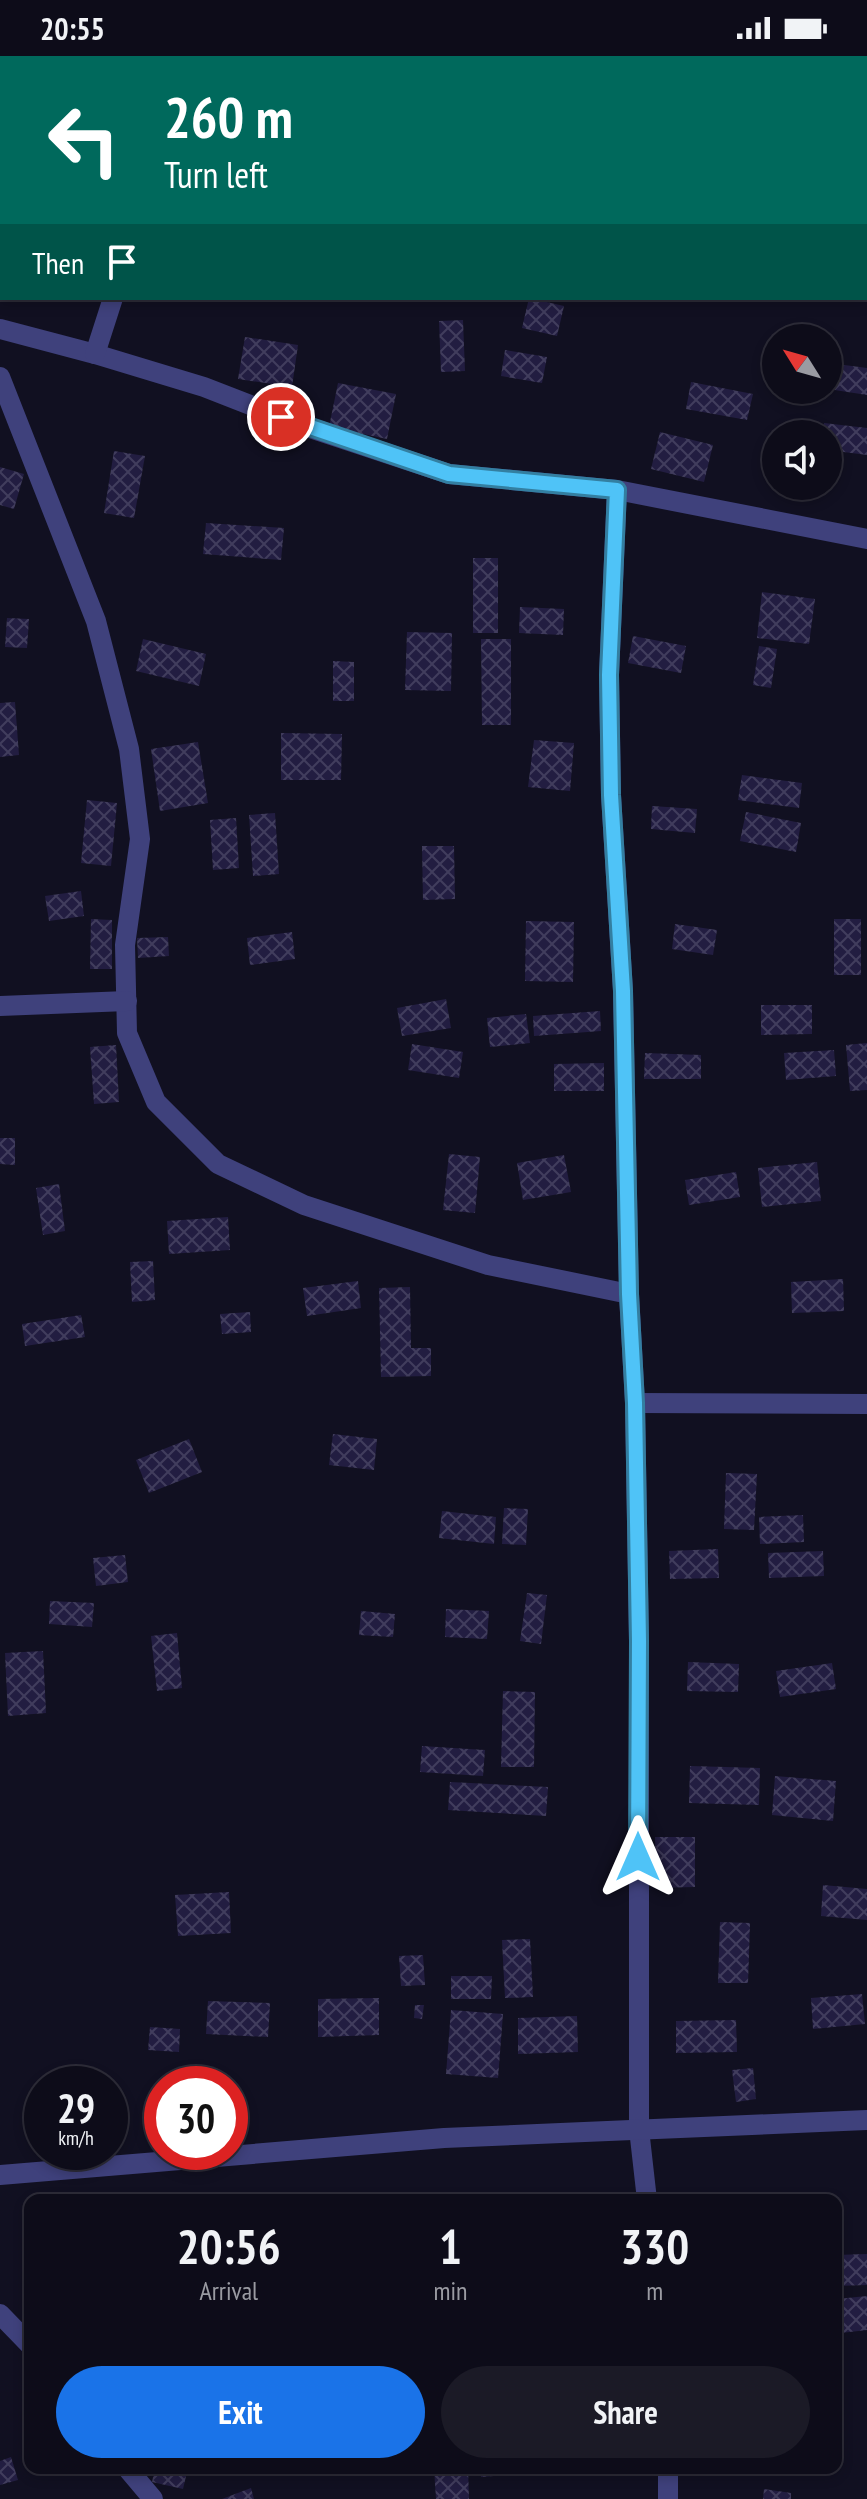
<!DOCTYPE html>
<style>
body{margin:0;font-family:"PT Sans Narrow",sans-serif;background:#1b1a26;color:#f1f3f6;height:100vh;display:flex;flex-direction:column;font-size:30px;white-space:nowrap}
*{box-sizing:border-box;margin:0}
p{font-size:26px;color:#9a9ba2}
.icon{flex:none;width:44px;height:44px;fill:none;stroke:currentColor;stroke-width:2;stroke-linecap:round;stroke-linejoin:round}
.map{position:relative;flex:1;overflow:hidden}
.panel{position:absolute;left:24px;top:2138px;width:818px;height:280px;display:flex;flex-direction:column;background:#0d0c19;border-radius:16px;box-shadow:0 4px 12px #0003,0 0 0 2px #2d2c38}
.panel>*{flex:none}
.hud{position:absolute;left:0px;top:0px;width:868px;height:244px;box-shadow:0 4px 12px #0003,0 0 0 2px #2d2c38;background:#00695c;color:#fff;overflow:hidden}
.needle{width:52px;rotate:307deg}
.fabs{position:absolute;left:762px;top:268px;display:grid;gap:16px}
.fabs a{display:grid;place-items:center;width:80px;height:80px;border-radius:50%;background:#0d0c19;box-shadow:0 4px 12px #0003,0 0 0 2px #2d2c38;font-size:40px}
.speed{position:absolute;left:24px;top:2010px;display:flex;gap:16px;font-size:40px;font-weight:700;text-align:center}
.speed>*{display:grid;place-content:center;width:104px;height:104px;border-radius:50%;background:#0d0c19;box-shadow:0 4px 12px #0003,0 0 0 2px #2d2c38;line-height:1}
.speed small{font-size:20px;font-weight:400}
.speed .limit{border:12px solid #d22;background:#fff;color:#111}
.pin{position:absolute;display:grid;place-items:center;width:68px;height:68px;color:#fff;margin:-34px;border:4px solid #fff;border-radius:50%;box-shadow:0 2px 8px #0007}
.me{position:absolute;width:88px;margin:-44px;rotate:0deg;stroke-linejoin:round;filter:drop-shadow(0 0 6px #0008)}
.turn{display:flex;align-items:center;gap:28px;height:168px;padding:0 32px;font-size:36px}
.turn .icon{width:104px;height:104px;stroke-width:2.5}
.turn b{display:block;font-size:56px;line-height:68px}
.then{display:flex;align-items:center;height:76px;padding:0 32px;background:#0003;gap:16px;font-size:30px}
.eta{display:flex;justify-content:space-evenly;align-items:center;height:136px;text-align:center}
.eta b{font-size:48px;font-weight:700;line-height:56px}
.primary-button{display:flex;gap:16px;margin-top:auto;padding:16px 32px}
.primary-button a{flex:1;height:92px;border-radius:48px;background:#1a73e8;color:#fff;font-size:32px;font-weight:700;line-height:92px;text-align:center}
.primary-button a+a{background:#1b1a26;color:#f1f3f6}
.status{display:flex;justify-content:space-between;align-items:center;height:56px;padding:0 40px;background:#0d0c19;direction:ltr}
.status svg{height:22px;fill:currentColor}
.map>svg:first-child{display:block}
.building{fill:url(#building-cross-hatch)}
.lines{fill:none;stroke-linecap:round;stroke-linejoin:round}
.street{stroke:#3f417c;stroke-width:20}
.route-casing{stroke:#337fa1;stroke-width:20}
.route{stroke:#4fc3f7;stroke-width:14}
</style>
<div class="status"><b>20:55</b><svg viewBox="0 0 49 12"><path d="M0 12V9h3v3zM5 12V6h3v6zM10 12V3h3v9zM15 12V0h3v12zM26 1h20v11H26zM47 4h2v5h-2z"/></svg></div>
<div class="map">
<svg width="867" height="2443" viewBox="0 0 867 2443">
<defs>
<pattern id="building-cross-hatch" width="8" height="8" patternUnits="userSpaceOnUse" patternTransform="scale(2)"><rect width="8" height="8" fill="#221d41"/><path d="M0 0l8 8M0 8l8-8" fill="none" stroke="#413d5d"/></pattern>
</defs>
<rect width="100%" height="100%" fill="#111021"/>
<g class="building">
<polygon points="529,242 564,250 557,280 522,272"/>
<polygon points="463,264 465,315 441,316 439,265"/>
<polygon points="245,281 298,289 292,331 238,323"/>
<polygon points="505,294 547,301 542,327 501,320"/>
<polygon points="829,307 867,312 867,339 828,333"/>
<polygon points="691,326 753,338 747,364 686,353"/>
<polygon points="338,327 396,338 387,383 329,371"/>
<polygon points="824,367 867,372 867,399 828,394 828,378 823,378"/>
<polygon points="660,376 713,389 704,426 651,413"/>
<polygon points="114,395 145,400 134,462 104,457"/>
<polygon points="0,411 24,418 14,453 0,449"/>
<polygon points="206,467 284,472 281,504 203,498"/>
<rect x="473" y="502" width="25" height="75"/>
<polygon points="762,536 815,543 809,588 757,582"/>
<polygon points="520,551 564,553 563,579 519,577"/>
<polygon points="7,562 29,563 27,592 5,591"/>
<polygon points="407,576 452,577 451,635 405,634"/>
<polygon points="633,580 686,590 681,617 628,607"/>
<polygon points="143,583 206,598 199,630 136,615"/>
<polygon points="481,583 511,583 511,669 482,669"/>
<polygon points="759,590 777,593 771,632 753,629"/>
<polygon points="333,605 354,606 354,645 333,645"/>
<polygon points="15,646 19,699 0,701 0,647"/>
<polygon points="281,677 342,678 341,724 281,724"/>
<polygon points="534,684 574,687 570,735 528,731"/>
<polygon points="198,686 208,747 160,755 151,693"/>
<polygon points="742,719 802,727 799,752 738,744"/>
<polygon points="87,744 117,747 111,810 81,807"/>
<polygon points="652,750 697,753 695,777 651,773"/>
<polygon points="746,756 801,767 796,796 740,785"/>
<polygon points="275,757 279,818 253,820 249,759"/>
<polygon points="236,762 239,812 213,814 210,764"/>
<polygon points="422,790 454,790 455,843 423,844"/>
<polygon points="81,835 84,860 49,865 45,840"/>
<polygon points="91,863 112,864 112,913 90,913"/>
<rect x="834" y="863" width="27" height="56"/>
<polygon points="526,865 574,866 573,926 525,925"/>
<polygon points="675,868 717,874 713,899 672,893"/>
<polygon points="292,876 295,903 250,909 247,882"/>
<polygon points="168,881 169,900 138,902 137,882"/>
<polygon points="446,943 451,972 402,980 397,952"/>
<polygon points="761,949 812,949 812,978 761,979"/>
<polygon points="600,955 601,975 534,980 533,960"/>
<polygon points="526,958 530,987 490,991 487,962"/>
<polygon points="867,987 867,1034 850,1035 846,989"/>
<polygon points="412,988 463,996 459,1022 408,1014"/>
<polygon points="116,989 119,1046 94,1048 90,991"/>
<polygon points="834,994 836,1020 786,1024 784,997"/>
<polygon points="645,997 701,999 701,1023 644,1023"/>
<polygon points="604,1007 604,1035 554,1035 554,1008"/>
<polygon points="0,1082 15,1082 15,1109 0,1108"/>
<polygon points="449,1098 480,1101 475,1157 443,1154"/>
<polygon points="564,1099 571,1136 523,1144 517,1107"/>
<polygon points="817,1106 821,1145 762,1151 758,1112"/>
<polygon points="736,1116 740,1141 689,1149 685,1124"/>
<polygon points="59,1128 65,1175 43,1179 36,1132"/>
<polygon points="228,1161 230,1194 169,1198 167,1165"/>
<polygon points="153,1205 155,1244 132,1246 130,1206"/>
<polygon points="843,1223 844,1255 792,1257 791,1226"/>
<polygon points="358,1225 361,1252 307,1260 303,1232"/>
<polygon points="410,1231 411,1292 431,1292 431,1320 381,1321 379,1232"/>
<polygon points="250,1256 251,1276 222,1278 220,1258"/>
<polygon points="81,1259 85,1281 25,1290 22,1268"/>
<polygon points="333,1378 377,1383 374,1414 329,1409"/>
<polygon points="189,1383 202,1416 149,1437 136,1404"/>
<polygon points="726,1417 757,1418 754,1474 724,1473"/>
<polygon points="504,1452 528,1453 526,1489 502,1488"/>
<polygon points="442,1455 496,1461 494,1488 439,1482"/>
<polygon points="803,1459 804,1486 760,1488 759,1461"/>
<polygon points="718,1493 719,1522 670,1523 669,1495"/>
<polygon points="823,1495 824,1520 769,1522 768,1497"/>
<polygon points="125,1499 128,1526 96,1530 93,1502"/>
<polygon points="527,1537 547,1539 541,1588 520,1585"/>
<polygon points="50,1545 94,1547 92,1571 49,1568"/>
<polygon points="446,1553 489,1555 487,1583 445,1581"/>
<polygon points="361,1555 395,1558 393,1581 359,1579"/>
<polygon points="177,1577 182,1632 157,1635 151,1580"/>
<polygon points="43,1595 46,1657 8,1660 5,1597"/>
<polygon points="688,1606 739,1608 738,1636 687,1635"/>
<polygon points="832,1607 836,1633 780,1641 776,1615"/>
<polygon points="503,1635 535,1636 534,1711 501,1711"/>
<polygon points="422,1690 485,1694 483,1720 420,1716"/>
<polygon points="690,1710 760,1712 759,1749 689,1747"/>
<polygon points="775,1720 836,1725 833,1765 772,1759"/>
<polygon points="450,1726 548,1731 546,1760 448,1754"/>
<polygon points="655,1781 695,1781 695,1831 656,1832"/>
<polygon points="823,1829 867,1833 867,1864 821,1860"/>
<polygon points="229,1836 231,1877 178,1880 175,1839"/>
<polygon points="720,1866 750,1867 748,1927 718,1927"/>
<polygon points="530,1883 533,1941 505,1942 502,1884"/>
<polygon points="423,1899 425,1929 401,1930 399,1900"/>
<polygon points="451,1920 492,1920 491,1943 451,1943"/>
<polygon points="862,1938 865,1968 813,1973 811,1942"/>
<polygon points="379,1942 379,1979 318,1981 318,1943"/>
<polygon points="208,1945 270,1947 268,1981 206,1978"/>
<polygon points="415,1949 424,1949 422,1963 414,1962"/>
<polygon points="451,1954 503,1958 498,2022 446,2018"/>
<polygon points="577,1960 578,1996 518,1998 518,1962"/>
<polygon points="736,1964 737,1996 676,1997 676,1965"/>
<polygon points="150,1971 180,1973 179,1996 148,1994"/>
<polygon points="753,2012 756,2043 736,2046 732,2014"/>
<polygon points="867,2198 867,2229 837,2230 836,2199"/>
<polygon points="867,2240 867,2274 841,2277 837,2243"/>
<polygon points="11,2401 18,2424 0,2429 0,2405"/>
<polygon points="155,2412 188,2412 183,2433 152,2426"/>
<polygon points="434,2412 468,2412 469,2443 436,2443"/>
<polygon points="480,2412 532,2412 533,2417 481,2421"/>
<polygon points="251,2432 254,2443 222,2443"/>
<polygon points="764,2433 791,2437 791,2443 763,2443"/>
</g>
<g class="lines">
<g class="street">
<polyline points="212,2 213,0"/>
<polyline points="0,273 95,298 204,331 307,371 449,418 617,434 867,483"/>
<polyline points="95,298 113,242"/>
<polyline points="0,321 96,565 129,693 140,783 125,889 127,977 156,1046 218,1108 304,1149 488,1209 629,1238"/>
<polyline points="617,434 609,619 611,739 623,935 629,1238 635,1347 639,1585 639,2073 647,2144"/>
<polyline points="0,950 127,945"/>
<polyline points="635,1347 867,1348"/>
<polyline points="0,2119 444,2082 867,2064"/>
<polyline points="0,2258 30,2289"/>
<polyline points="127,2412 153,2443"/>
<polyline points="668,2412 668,2443"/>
</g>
</g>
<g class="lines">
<defs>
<polyline id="route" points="281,361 449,418 617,434 609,619 611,739 623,935 629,1238 635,1347 639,1585 638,1801"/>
</defs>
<use href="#route" class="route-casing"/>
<use href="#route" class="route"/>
</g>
</svg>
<div class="fabs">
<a><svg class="needle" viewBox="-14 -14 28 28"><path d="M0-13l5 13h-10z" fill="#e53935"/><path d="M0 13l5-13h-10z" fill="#9a9ba2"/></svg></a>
<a><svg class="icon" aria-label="sound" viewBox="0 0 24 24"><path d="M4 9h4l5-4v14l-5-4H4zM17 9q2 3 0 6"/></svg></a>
</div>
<div class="speed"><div>29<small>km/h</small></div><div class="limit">30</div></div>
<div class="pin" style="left:281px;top:361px;background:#d93025"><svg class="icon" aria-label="arrive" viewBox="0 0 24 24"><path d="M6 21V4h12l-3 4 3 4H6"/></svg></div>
<svg class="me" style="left:638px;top:1801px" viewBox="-20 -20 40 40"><path d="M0-17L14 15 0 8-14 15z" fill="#4fc3f7" stroke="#fff" stroke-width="4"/></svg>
<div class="hud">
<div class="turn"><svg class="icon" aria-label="left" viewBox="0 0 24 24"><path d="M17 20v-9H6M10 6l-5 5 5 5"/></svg><div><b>260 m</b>Turn left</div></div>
<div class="then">Then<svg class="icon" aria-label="arrive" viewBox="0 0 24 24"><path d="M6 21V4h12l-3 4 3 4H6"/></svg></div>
</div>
<section class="panel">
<div class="eta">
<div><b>20:56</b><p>Arrival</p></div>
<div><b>1</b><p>min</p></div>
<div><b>330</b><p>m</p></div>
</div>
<div class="primary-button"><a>Exit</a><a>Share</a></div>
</section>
</div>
